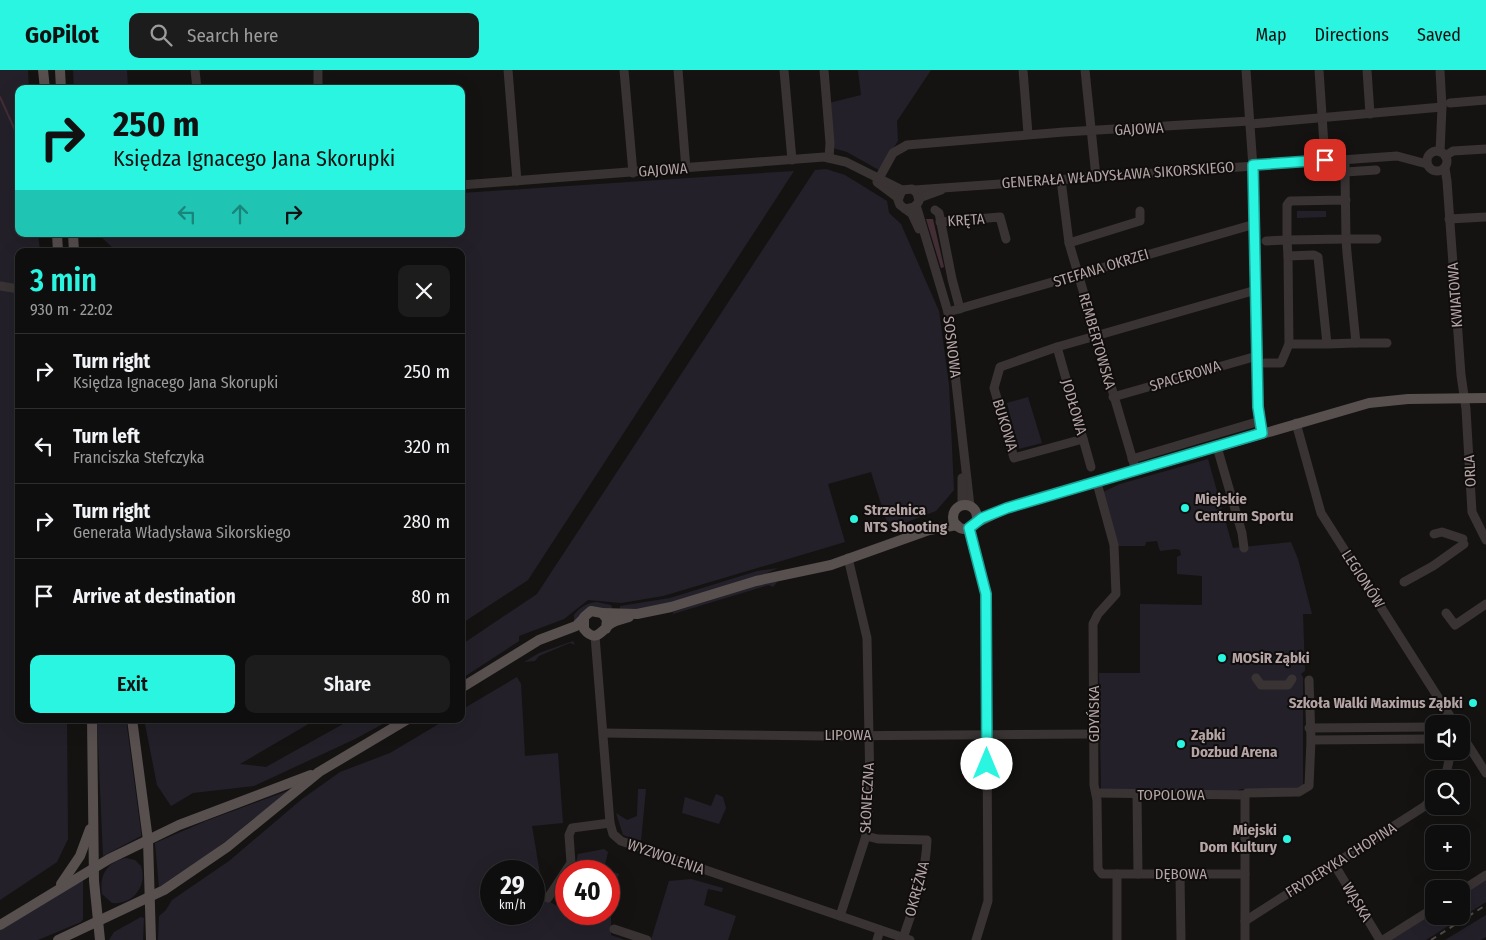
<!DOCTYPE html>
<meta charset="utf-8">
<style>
body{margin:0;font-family:"Fira Sans Condensed",sans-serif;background:#1d1c1c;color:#f1f3f6;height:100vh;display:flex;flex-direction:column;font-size:19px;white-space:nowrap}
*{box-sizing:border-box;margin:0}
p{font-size:16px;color:#9b9c9e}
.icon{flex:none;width:28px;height:28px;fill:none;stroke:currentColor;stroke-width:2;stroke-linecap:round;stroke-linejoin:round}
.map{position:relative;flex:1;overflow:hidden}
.drawer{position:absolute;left:15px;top:178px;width:450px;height:475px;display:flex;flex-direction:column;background:#0f0e0e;border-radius:10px;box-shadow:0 5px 20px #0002,0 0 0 1px #2f2e2e}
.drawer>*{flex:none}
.banner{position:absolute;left:15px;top:15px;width:450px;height:152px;border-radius:10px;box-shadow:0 5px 20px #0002,0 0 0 1px #2f2e2e;background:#29f5e0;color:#111;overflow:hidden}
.controls{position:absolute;left:1425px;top:645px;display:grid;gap:10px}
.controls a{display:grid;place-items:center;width:45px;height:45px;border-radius:10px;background:#0f0e0e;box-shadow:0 5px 20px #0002,0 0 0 1px #2f2e2e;font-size:25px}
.speed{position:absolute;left:480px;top:790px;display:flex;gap:10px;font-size:25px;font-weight:700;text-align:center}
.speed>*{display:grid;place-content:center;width:65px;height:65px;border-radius:50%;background:#0f0e0e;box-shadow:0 5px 20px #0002,0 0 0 1px #2f2e2e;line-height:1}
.speed small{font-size:12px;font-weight:400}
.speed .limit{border:8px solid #d22;background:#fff;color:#111}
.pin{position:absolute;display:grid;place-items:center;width:42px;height:42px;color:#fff;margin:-21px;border-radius:10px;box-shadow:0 2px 8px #0006}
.me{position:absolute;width:55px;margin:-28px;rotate:0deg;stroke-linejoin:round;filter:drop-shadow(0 0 4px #0008)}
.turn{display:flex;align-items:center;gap:18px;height:105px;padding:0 15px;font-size:22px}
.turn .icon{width:65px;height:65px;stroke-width:2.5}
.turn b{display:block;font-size:35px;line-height:42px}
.lanes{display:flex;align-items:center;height:48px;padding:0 15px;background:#0003;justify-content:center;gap:25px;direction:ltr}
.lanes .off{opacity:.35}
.round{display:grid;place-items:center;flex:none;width:52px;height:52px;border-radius:10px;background:#1d1c1c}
.head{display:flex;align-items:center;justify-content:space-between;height:85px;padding:0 15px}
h1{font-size:30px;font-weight:600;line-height:38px;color:#29f5e0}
.cta{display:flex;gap:10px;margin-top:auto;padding:10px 15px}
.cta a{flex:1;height:58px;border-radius:10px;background:#29f5e0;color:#111;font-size:20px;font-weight:600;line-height:58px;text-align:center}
.cta a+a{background:#1d1c1c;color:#f1f3f6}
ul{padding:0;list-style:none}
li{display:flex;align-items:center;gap:15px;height:75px;padding:0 15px;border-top:1px solid #2f2e2e}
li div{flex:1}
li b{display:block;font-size:19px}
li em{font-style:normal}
header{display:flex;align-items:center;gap:30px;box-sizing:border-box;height:70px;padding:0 25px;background:#29f5e0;color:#111}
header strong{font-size:24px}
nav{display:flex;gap:28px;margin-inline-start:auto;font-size:18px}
.search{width:350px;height:45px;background:#1d1c1c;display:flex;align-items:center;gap:12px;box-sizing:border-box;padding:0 18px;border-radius:10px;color:#9b9c9e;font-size:19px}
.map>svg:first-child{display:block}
.green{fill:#232029;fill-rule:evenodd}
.water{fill:#422e34}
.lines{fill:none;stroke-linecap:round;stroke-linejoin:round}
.stream{stroke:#422e34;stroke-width:2}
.minor{stroke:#393333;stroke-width:9}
.major{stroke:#584f4f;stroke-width:10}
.rail{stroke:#524a4a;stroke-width:2;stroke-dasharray:6 5;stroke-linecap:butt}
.route-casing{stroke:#1b9f92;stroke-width:12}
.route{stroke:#29f5e0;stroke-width:9}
.poi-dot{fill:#29f5e0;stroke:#0f0e0d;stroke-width:2}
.labels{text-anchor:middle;stroke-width:4;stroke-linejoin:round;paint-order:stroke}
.street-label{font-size:15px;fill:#b5a3a5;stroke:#0f0e0d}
.poi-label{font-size:15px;font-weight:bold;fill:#b5a3a5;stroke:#0f0e0d;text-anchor:start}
</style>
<header>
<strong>GoPilot</strong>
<div class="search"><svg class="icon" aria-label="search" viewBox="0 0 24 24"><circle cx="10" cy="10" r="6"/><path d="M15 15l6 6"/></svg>Search here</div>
<nav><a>Map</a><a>Directions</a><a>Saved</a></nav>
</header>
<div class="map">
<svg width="1486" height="870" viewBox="0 0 1486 870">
<rect width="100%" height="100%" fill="#141312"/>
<g class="green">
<polygon points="0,0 28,0 29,19 19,19 19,164 38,164 40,181 19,181 19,649 67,649 68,769 57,792 0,830"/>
<polygon points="73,0 127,0 128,19 74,19"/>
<polygon points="858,0 931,0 897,51 898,71 879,100 847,82 829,77 829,33 861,25"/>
<polygon points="826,99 845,105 887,131 889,143 901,154 939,241 949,315 954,420 936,441 889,459 871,402 828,414 845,472 663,526 621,533 588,530 564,549 519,566 519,571 461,609 461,575 537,524 815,100"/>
<polygon points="794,101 528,510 461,554 461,181 116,181 98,164 461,164 461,123"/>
<polygon points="1297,141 1326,141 1326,147 1297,148"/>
<polygon points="1028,327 1042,373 1019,379 1007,333"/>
<polygon points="1208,389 1233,478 1291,472 1298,489 1312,544 1303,544 1305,601 1301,604 1303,607 1303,716 1295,719 1242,719 1238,720 1238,722 1101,720 1099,603 1140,603 1140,534 1202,535 1202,506 1177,504 1177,487 1181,485 1180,480 1176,479 1160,481 1157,471 1146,472 1145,476 1118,476 1103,422 1120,414"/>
<polygon points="778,498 765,504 655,537 620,541 620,536 670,528 757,501"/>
<polygon points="778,511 773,517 769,515 673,544 673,542 757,515"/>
<path d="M597 532 611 535 614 542 602 539 574 554V545C580 537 587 533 597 532Z"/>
<polygon points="573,571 575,575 570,573 539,586 535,591 524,592 539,583"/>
<path d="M517 607 521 614 525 686 558 683 563 753 532 756 544 828 563 840H566V844H609V801H583L575 797 578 784 604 779 608 782 604 799 619 804 611 827V865L625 870H158L159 846 166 840 172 830 229 791 302 729 340 702 390 683 447 649H461V640ZM491 801H534V844H491Z"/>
<polygon points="97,649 126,649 141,762 141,766 103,786"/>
<polygon points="144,649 317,649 240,694 266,697 352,649 392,649 355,669 254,716 193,723 171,736 157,715"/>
<polygon points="638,719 646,719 641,771 623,765 616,743 627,750 637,746"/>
<polygon points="290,720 217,778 159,817 155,773 206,751"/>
<polygon points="716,724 723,727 726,738 719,754 682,743 685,727 711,736"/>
<path d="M126 788 135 790 141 796C148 815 133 835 112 833L102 824C99 805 107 792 126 788Z"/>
<polygon points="691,809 723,818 722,822 708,819 704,835 736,846 728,870 651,870 669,811"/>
<polygon points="1486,809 1486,832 1426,870 1390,870 1434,842 1434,846 1461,846 1461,825"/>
<polygon points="81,811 83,811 83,849 81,852 38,870 0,870 0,860"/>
<polygon points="1486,845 1486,867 1481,870 1445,870"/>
<polygon points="141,847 144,848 143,870 109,870 114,862"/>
</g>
<polygon class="water" points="926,149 933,149 944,197 941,198"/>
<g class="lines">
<polyline class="stream" points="0,27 19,69"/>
<g class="minor">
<polyline points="195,0 197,19"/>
<polyline points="318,0 318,19"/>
<polyline points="508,0 517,111"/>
<polyline points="624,0 633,103"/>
<polyline points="678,0 686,99"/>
<polyline points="784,0 792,90"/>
<polyline points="824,0 830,73 829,88"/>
<polyline points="1023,0 1028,64"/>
<polyline points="1085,0 1096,107"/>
<polyline points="1246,0 1254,111 1258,337 1262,363"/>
<polyline points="1319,0 1325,90"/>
<polyline points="1367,0 1370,44"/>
<polyline points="1440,0 1442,37 1440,82"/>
<polyline points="1450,33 1486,30"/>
<polyline points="1251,54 1442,37"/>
<circle cx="1437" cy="91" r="10"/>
<polyline points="1445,86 1453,81 1486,79"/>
<polyline points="1345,95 1345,102 1346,169 1287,170 1287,135 1290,131 1346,130"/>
<polyline points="1445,98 1447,111 1461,305 1466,339 1472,442 1486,470"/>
<polyline points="1345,102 1376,100"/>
<polyline points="1061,110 1069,173 1136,401"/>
<polyline points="877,112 893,83 907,75 1064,62 1250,51"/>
<polyline points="878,113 898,128"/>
<polyline points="461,115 824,87 846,92 902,120"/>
<polyline points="914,120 1397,86 1427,94"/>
<polyline points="919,128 941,120"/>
<polyline points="916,135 948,242 970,436"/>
<polyline points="905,139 915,137 919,131 917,123 912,119 902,120 898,130 900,135 912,144 919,159"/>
<polyline points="935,140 939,143 952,209 960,239"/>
<polyline points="1449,149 1486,147"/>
<polyline points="940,152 1000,147 1006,169"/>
<polyline points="1377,169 1346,169 1347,183 1356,273 1387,273"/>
<polyline points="1266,171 1287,170 1288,186"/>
<polyline points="1069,173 1140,151 1140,141"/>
<polyline points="0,216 19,219"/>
<polyline points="948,242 1255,154"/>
<polyline points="1327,274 1289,274 1288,186 1314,185 1318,187 1327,274 1356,273"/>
<polyline points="1057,277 1091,397"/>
<polyline points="1265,293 1281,293 1289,274"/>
<polyline points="1113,327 1257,286"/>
<polyline points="1296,353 1321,443 1455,654"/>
<polyline points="1083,369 1014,388 994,318 1000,297 1057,277 1256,220"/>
<polyline points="1217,377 1242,463 1244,478"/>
<polyline points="1132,389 1260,351"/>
<polyline points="1097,413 1114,475 1116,524 1098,544 1093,554 1094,715 1097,730 1098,799 1102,804 1117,804 1117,870"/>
<polyline points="962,435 962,408"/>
<polyline points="969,458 986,524 988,831 976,870"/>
<polyline points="1434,464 1442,462 1463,469"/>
<polyline points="1404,512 1433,496 1464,474"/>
<polyline points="1446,543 1455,555 1486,534"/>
<polyline points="595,566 610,753 613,764 621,771 910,870"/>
<polyline points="1256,608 1261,615 1288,615 1292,609"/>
<polyline points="1309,658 1434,657"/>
<polyline points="603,663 825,666 1093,664"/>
<polyline points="1461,664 1486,703"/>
<polyline points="1311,670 1434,669"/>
<polyline points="1445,709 1451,681"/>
<polyline points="1096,723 1245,725"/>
<polyline points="1137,725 1138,804"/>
<path d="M866 766 878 769 927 770C926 804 914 836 903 868"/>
<polyline points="1334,794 1380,870"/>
<polyline points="1117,804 1245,804"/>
<polyline points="1180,804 1181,870"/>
<polyline points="1461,821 1486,805"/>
<polyline points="548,828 571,793 569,765 572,758 610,753"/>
<polyline points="840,846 866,766 870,717 867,568 848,488"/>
<polyline points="1245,851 1425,736 1434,726"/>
<polyline points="614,859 647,870"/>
<polyline points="877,870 880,860"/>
<polyline points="1245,870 1245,725 1247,723 1299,722 1309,716 1311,670 1309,610"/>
<polyline points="1383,870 1434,838"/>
</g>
<g class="major">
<polyline points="43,0 45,19"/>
<polyline points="60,0 61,19"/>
<polyline points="57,164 58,181"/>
<polyline points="73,164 74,181"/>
<circle cx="965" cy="447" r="12"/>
<polyline points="976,453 1007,438 1369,333 1408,329 1486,328"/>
<polyline points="602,543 637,544 671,537 756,511 831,495 929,460 957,455"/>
<path d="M606 559 607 549 602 543 591 541 584 547V559C595 573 601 562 610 554 615 550 623 549 629 547"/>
<polyline points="461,618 539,570 576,556 583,549"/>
<polyline points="92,649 94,811 100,870"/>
<polyline points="132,649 148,770 151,870"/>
<polyline points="61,814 80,786 90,759"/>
<polyline points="0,855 109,789 179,755 311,705"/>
<polyline points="58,870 164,820 227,777 319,702 408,649"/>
</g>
<polyline class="rail" points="1431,870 1486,835"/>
</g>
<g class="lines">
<defs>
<polyline id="route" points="987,694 986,524 969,458 982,448 1007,438 1262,363 1258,337 1253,95 1325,90"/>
</defs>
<use href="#route" class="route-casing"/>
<use href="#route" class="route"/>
</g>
<g class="poi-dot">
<circle cx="1185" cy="438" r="5"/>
<circle cx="854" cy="449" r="5"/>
<circle cx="1222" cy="588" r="5"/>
<circle cx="1473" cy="633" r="5"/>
<circle cx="1181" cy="674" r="5"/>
<circle cx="1287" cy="769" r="5"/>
</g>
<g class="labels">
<g class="street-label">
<text transform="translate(1139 59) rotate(-3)" y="5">GAJOWA</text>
<text transform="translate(663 100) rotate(-4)" y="5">GAJOWA</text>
<text transform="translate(1118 105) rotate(-4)" y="5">GENERAŁA WŁADYSŁAWA SIKORSKIEGO</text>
<text transform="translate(966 150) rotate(-4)" y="5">KRĘTA</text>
<text transform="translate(1101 198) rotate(-17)" y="5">STEFANA OKRZEI</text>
<text transform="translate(1455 225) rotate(-94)" y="5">KWIATOWA</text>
<text transform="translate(1097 271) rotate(74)" y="5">REMBERTOWSKA</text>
<text transform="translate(952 277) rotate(83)" y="5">SOSNOWA</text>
<text transform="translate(1185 306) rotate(-17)" y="5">SPACEROWA</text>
<text transform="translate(1074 337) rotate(74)" y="5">JODŁOWA</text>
<text transform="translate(1005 355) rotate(73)" y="5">BUKOWA</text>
<text transform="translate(1470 401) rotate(-93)" y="5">ORLA</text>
<text transform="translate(1363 509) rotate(57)" y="5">LEGIONÓW</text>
<text transform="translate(1094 644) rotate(-90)" y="5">GDYŃSKA</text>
<text x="848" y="670">LIPOWA</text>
<text x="1171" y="730">TOPOLOWA</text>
<text transform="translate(867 728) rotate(-87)" y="5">SŁONECZNA</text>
<text transform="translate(666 787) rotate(19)" y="5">WYZWOLENIA</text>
<text transform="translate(1341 790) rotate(-32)" y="5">FRYDERYKA CHOPINA</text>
<text x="1181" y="809">DĘBOWA</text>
<text transform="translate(917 819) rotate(-75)" y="5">OKRĘŻNA</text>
<text transform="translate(1357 832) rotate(59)" y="5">WĄSKA</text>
</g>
<g class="poi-label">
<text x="1195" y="434">Miejskie<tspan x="1195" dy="17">Centrum Sportu</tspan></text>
<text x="864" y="445">Strzelnica<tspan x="864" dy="17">NTS Shooting</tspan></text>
<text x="1232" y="593">MOSiR Ząbki</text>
<text x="1463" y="638" text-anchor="end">Szkoła Walki Maximus Ząbki</text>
<text x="1191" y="670">Ząbki<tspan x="1191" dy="17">Dozbud Arena</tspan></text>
<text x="1277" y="765" text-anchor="end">Miejski<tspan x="1277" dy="17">Dom Kultury</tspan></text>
</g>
</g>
</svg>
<div class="controls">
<a><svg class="icon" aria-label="sound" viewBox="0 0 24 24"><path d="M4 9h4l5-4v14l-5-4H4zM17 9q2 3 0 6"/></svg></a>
<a><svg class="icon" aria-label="search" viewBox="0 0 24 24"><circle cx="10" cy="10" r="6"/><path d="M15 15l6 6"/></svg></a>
<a>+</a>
<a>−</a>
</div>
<div class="speed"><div>29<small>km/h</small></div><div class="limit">40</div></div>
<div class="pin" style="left:1325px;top:90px;background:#d93025"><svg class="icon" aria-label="arrive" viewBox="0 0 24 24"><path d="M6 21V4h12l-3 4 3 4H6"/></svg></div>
<svg class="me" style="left:987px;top:694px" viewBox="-20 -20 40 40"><circle r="19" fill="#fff"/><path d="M0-13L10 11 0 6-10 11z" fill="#29f5e0"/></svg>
<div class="banner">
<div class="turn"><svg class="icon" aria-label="right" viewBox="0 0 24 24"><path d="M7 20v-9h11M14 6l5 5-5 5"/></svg><div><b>250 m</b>Księdza Ignacego Jana Skorupki</div></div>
<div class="lanes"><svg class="icon off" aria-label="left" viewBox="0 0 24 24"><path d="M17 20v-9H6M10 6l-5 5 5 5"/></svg><svg class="icon off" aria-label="ahead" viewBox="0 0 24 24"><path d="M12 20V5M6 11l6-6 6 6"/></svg><svg class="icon" aria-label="right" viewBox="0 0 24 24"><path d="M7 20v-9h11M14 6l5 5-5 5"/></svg></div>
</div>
<section class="drawer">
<div class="head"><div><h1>3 min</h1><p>930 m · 22:02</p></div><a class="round"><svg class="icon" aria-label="close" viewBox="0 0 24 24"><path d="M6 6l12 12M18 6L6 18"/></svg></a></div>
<ul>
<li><svg class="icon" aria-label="right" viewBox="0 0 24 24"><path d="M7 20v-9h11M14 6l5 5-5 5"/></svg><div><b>Turn right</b><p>Księdza Ignacego Jana Skorupki</p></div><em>250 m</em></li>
<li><svg class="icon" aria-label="left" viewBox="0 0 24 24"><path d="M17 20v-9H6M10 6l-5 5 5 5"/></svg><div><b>Turn left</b><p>Franciszka Stefczyka</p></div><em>320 m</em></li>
<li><svg class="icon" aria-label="right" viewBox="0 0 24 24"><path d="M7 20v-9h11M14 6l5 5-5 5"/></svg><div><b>Turn right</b><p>Generała Władysława Sikorskiego</p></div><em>280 m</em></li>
<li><svg class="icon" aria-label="arrive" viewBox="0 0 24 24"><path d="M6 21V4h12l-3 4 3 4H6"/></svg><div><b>Arrive at destination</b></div><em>80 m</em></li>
</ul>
<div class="cta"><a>Exit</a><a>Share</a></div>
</section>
</div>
